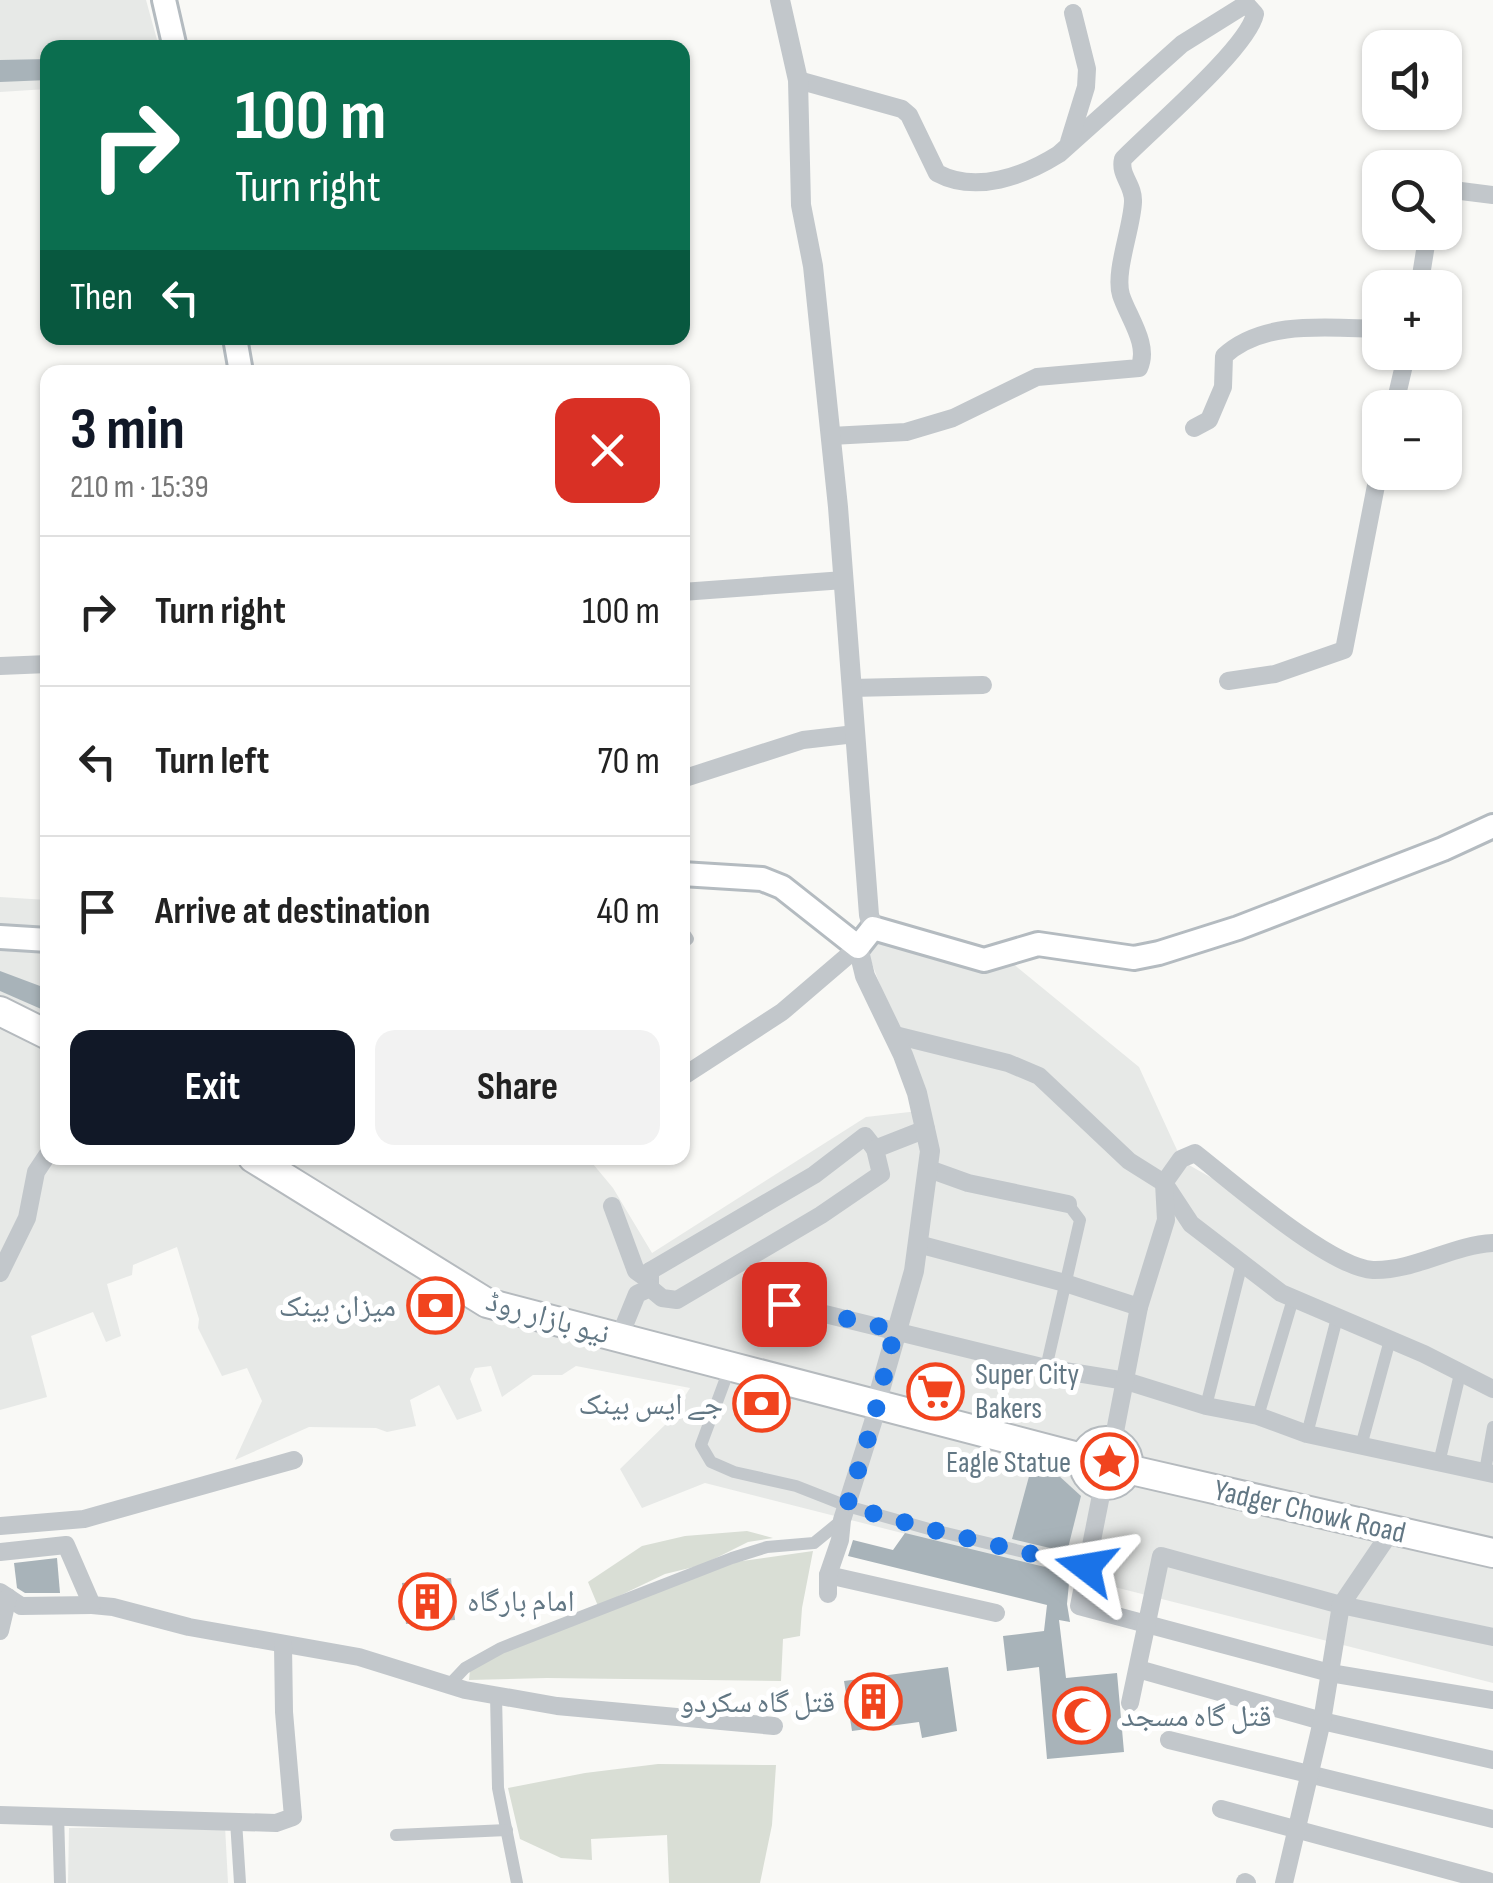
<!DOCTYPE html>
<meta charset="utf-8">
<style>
body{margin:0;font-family:"Sofia Sans Condensed","Noto Naskh Arabic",sans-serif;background:#f2f2f2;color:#222;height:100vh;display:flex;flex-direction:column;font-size:38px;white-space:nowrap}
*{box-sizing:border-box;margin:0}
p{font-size:32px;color:#767676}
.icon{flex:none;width:55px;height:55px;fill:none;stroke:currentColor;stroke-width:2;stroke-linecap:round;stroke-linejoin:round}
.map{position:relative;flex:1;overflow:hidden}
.drawer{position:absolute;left:40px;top:365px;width:650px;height:800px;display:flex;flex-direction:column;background:#fff;border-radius:20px;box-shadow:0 2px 8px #0004}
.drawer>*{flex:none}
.banner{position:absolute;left:40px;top:40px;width:650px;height:305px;border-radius:20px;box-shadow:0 2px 8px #0004;background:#0b6e4f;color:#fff;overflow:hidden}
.fabs{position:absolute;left:1362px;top:30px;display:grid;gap:20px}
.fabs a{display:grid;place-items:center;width:100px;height:100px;border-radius:20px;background:#fff;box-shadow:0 2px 8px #0004;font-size:50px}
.pin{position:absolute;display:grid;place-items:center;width:85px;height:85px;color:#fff;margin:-42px;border-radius:20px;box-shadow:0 5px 15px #0006}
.me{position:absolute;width:110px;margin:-55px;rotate:284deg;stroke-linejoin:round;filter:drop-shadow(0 0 8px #0008)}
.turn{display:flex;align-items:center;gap:35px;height:210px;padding:0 30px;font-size:45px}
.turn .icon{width:130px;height:130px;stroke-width:2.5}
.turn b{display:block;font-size:70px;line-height:85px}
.then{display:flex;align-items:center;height:95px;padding:0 30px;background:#0003;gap:20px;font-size:38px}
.round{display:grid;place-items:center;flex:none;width:105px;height:105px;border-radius:20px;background:#f2f2f2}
.headline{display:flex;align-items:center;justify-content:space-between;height:170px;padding:0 30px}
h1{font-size:60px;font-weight:700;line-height:75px;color:#111827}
.action{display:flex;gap:20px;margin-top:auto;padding:20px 30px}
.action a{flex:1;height:115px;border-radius:20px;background:#111827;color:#fff;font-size:40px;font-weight:700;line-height:115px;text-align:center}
.action a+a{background:#f2f2f2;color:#222}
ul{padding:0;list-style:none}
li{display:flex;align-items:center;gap:30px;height:150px;padding:0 30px;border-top:2px solid #e0e0e0}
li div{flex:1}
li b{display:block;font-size:38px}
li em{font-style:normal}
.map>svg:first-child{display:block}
.built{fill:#e7e9e7}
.green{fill:#d9ded5}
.building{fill:#a8b3b9}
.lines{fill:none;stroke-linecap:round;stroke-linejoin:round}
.secondary-casing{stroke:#b4bbc0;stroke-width:28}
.trunk-casing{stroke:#b5babe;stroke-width:32}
.pedestrian{stroke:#c2c7cb;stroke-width:12}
.minor{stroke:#c2c7cb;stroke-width:18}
.tertiary{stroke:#c2c7cb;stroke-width:20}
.secondary{stroke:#fff;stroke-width:22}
.trunk{stroke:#fff;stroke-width:28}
.route{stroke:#1a73e8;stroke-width:18;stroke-dasharray:0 32.4}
.labels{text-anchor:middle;stroke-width:10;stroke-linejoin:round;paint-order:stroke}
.poi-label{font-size:30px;fill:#627784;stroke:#fff;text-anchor:end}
.street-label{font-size:30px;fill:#627784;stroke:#fff}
</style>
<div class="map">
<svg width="1493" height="1883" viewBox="0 0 1493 1883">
<rect width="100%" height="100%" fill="#f9f9f6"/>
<g class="built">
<polygon points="0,0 146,0 159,47 48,48 47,89 0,92"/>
<polygon points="0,897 47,900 48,1158 588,1158 613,1188 652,1253 866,1117 927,1110 859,929 872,914 995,949 1139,1067 1182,1161 1367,1267 1423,1259 1493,1234 1493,1683 705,1483 642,1508 620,1469 670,1420 690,1388 576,1366 562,1375 533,1375 502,1397 491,1366 475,1368 470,1379 482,1411 457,1420 439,1385 410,1400 416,1426 387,1432 376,1428 309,1427 235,1460 262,1401 247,1368 222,1376 198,1328 199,1319 177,1247 133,1265 132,1275 107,1284 121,1336 106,1342 93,1312 31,1336 47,1397 0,1410"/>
<polygon points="225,1826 228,1883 68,1883 69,1828"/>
</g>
<g class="green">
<polygon points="747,1531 773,1538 748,1542 702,1565 665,1574 598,1606 588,1582 642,1546 685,1536"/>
<polygon points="813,1551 802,1608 800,1636 783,1639 781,1681 547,1678 469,1680 470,1670 491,1657 735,1562"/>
<polygon points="658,1764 776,1765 772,1825 760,1883 669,1883 667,1835 591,1839 592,1860 561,1858 520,1839 508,1788 585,1773"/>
</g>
<g class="building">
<polygon points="48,59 48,80 0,82 0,60"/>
<polygon points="0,971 48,989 48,1012 0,991"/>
<polygon points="1031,1469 1058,1475 1081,1496 1067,1552 1012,1539"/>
<polygon points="905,1533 1070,1573 1067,1604 1070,1622 1059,1620 1066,1678 1117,1673 1124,1752 1047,1759 1039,1667 1007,1671 1003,1636 1044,1631 1047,1605 848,1556 853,1540 893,1550"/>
<polygon points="57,1558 60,1593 25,1593 17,1588 14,1563"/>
<polygon points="451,1578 455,1620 406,1624 402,1583"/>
<polygon points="948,1667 957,1731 922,1738 919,1722 852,1731 844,1681"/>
</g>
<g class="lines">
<defs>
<g id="secondary">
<polyline points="164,0 175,48"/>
<polyline points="235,338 241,372"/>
<polyline points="682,874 762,879 782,887 858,947 873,928 984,960 1038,944 1134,958 1159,953 1238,928 1443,849 1493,826"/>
<polyline points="0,937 48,940"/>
</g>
<g id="trunk">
<polyline points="0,1011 48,1035"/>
<polyline points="253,1158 487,1303 1082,1458"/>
<circle cx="1106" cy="1463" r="22"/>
<polyline points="1127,1469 1493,1553"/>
</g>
</defs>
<use href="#secondary" class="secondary-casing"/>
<use href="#trunk" class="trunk-casing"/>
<g class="pedestrian">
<polyline points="682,930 688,939 682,944"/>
<polyline points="730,1367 701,1445 711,1462 734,1472 796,1486 847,1506 929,1529 1086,1567"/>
<polyline points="1046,1368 1080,1220 1068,1204"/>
<polyline points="1206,1406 1242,1263"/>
<polyline points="1258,1416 1293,1299"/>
<polyline points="1307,1434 1337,1318"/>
<polyline points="1361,1446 1390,1340"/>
<polyline points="1439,1463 1460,1374"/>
<polyline points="1485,1471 1493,1427"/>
<polyline points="448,1686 465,1668 501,1648 732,1558 767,1547 814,1543 842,1520"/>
<polyline points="496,1695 498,1788 517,1883"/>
<polyline points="58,1814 60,1883"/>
<polyline points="236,1821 240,1883"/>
<polyline points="396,1835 507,1830"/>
</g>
<g class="minor">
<path d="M798 80 902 109 909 115 937 173C976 194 1024 176 1059 154L1182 44 1246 4 1255 14C1248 48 1152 129 1123 159 1119 175 1134 185 1133 202 1132 228 1114 272 1121 295 1128 317 1150 345 1139 368L1037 377 953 418 906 432 831 436"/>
<polyline points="1069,142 1086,87 1087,69 1073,13"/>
<polyline points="1445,189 1493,195"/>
<polyline points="1419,288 1428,232"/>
<polyline points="1394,408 1407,352"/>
<path d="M1194 428 1209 420 1223 387 1224 356C1264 319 1329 328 1380 329"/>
<polyline points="682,592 844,580"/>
<polyline points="0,666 48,664"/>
<polyline points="1228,681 1275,674 1344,650 1380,465"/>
<polyline points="851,688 983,685"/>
<polyline points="682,779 803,740 855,734"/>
<polyline points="895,1035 1008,1063 1039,1076 1129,1161 1164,1183 1191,1224 1281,1293 1424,1354 1493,1389"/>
<polyline points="682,1077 782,1012 858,947"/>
<polyline points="929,1169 968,1183 1068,1204"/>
<polyline points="612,1206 636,1271 643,1276 650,1271"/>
<polyline points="918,1244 1065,1283 1139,1307"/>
<polyline points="0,1273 27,1218 36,1172 48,1154"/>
<polyline points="650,1288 650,1271 814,1175 865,1136 875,1149"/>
<polyline points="757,1301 784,1304 1046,1368 1126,1381 1206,1406 1258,1416 1307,1434 1493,1474"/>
<polyline points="619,1338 637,1294 650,1288 662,1298 677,1300 821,1215 881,1174 875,1149 926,1129"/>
<path d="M1113 1442 1139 1307 1166 1220 1164 1183 1181 1159 1195 1153C1231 1181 1330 1268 1373 1270 1415 1271 1452 1245 1493 1243"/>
<polyline points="1103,1485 1079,1606 1330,1673 1493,1700"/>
<polyline points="0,1526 84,1519 294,1460"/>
<polyline points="0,1552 66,1545 92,1605 113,1607 189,1627 359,1657 465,1690 557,1706 774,1726"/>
<polyline points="828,1575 996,1613"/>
<polyline points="0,1592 21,1606 92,1605"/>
<polyline points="828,1594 828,1575 840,1540 842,1520 873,1422 876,1404"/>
<polyline points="0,1631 8,1597"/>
<polyline points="1138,1669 1322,1721 1493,1760"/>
<polyline points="1130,1703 1161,1556 1341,1605 1493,1637"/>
<polyline points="1169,1740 1493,1819"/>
<polyline points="1221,1809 1488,1881"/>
<polyline points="0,1815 276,1823 293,1817 284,1712 283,1645"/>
<polyline points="1245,1882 1247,1883"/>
<polyline points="1284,1883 1322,1721 1341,1605 1392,1530"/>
</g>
<g class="tertiary">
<polyline points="780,0 798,80 801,205 813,266 838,507 869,915 873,928"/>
<polyline points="858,947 865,976 903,1055 917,1093 930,1151 914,1271 876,1404"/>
</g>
<use href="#secondary" class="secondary"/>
<use href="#trunk" class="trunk"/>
</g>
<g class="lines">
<polyline class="route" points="784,1304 895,1330 873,1422 847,1506 929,1529 1086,1567"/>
</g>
<defs>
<symbol id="bank-ring" viewBox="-11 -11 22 22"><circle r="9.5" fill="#fff" stroke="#f1441e" stroke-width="1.5"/><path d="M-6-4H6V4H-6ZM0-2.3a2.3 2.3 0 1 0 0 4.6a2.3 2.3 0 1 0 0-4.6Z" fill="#f1441e"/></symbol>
<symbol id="supermarket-ring" viewBox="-11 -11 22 22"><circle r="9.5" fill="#fff" stroke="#f1441e" stroke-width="1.5"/><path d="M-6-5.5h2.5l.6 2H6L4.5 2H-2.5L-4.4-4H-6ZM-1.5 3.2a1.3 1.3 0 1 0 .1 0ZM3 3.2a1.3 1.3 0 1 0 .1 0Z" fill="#f1441e"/></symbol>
<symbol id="sight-ring" viewBox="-11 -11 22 22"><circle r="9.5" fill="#fff" stroke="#f1441e" stroke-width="1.5"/><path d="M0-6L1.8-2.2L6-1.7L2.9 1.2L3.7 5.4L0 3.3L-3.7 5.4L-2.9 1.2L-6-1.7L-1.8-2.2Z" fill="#f1441e"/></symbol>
<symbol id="building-ring" viewBox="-11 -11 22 22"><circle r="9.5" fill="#fff" stroke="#f1441e" stroke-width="1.5"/><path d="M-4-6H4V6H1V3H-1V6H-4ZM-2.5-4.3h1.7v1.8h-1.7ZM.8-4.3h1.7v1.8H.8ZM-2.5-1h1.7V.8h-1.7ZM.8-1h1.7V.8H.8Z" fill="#f1441e"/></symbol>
<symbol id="mosque-ring" viewBox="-11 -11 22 22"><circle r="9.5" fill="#fff" stroke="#f1441e" stroke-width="1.5"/><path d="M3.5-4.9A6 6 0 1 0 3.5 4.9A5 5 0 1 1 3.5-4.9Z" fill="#f1441e"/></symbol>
</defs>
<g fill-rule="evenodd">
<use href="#bank-ring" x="404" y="1274" width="63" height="63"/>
<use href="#supermarket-ring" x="904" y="1360" width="63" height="63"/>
<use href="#bank-ring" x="730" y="1372" width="63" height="63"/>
<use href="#sight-ring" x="1078" y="1430" width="63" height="63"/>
<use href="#building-ring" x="396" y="1570" width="63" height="63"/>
<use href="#building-ring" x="842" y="1670" width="63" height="63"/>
<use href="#mosque-ring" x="1050" y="1684" width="63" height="63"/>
</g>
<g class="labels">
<g class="poi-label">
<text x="396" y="1316">میزان بینک</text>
<text x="975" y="1384" text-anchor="start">Super City<tspan x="975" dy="34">Bakers</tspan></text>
<text x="723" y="1414">جے ایس بینک</text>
<text x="1071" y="1472">Eagle Statue</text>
<text x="467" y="1611" text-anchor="start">امام بارگاہ</text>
<text x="835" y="1712">قتل گاہ سکردو</text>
<text x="1121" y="1726" text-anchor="start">قتل گاہ مسجد</text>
</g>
<g class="street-label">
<text transform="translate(548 1317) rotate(16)" y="10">نیو بازار روڈ</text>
<text transform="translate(1310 1511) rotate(13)" y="10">Yadger Chowk Road</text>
</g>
</g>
</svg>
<div class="fabs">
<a><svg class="icon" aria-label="sound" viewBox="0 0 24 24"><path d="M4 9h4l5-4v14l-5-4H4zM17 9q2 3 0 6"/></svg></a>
<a><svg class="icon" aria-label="search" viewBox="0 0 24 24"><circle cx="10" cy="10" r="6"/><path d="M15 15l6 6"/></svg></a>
<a>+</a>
<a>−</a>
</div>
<div class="pin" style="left:784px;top:1304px;background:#d93025"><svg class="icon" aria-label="arrive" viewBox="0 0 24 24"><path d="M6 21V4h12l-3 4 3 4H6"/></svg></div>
<svg class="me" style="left:1086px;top:1567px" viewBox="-20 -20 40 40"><path d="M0-17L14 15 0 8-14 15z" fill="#1a73e8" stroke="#fff" stroke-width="4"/></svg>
<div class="banner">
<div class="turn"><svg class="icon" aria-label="right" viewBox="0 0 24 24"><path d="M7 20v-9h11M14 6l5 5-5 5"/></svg><div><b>100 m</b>Turn right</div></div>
<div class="then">Then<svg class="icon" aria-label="left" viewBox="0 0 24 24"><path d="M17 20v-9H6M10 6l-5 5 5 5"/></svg></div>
</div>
<section class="drawer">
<div class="headline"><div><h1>3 min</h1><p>210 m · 15:39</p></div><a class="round" style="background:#d93025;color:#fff"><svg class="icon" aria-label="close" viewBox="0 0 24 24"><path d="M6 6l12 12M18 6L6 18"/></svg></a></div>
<ul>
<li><svg class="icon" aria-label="right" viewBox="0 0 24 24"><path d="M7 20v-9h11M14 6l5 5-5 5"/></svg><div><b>Turn right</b></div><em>100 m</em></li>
<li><svg class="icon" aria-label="left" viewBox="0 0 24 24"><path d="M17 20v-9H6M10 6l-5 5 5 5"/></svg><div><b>Turn left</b></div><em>70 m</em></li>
<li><svg class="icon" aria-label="arrive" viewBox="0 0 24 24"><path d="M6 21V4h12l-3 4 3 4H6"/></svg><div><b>Arrive at destination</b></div><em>40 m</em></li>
</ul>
<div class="action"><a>Exit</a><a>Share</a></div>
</section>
</div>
